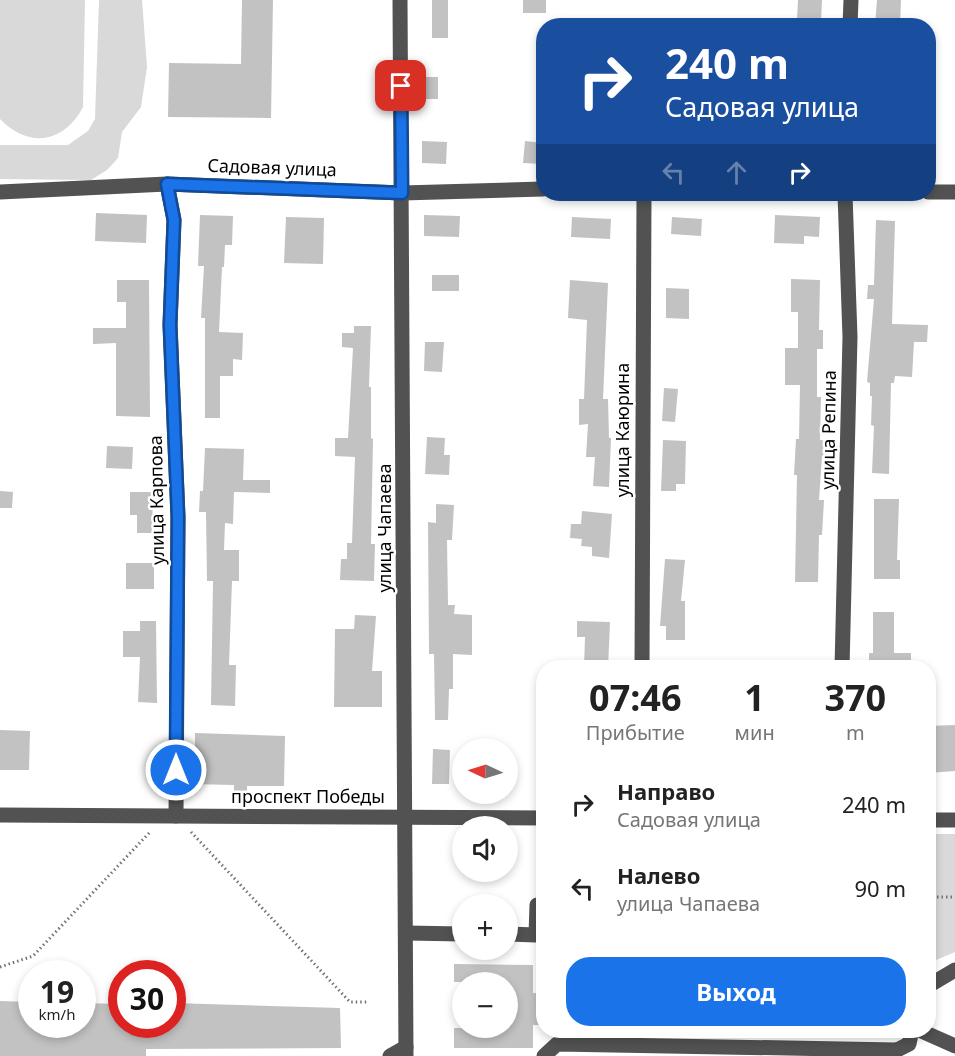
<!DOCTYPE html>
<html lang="ru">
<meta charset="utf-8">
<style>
body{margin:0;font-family:"Noto Sans",sans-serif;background:#f6f6f6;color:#222;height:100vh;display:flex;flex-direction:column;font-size:22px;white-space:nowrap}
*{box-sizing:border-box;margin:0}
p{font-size:20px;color:#767676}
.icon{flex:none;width:33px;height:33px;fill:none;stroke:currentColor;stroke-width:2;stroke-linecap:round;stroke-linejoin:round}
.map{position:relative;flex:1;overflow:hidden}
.details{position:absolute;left:536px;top:660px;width:400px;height:378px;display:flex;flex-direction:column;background:#fff;border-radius:24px;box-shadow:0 3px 9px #0003}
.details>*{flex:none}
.top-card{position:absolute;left:536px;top:18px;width:400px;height:183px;border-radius:24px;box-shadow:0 3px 9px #0003;background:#1a4fa0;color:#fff;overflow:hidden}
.needle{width:39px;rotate:274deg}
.buttons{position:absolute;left:452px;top:738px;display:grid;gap:12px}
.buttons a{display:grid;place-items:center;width:66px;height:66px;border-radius:50%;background:#fff;box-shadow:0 3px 9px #0003;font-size:30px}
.speed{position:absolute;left:18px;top:960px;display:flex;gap:12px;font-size:30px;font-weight:700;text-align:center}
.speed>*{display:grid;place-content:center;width:78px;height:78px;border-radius:50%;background:#fff;box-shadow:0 3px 9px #0003;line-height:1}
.speed small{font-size:15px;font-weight:400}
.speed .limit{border:9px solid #d22;background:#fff;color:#111}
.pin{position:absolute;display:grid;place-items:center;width:51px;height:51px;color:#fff;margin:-26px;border-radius:12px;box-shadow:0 3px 9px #0006}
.me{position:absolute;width:66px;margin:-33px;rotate:0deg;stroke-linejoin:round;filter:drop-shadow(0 0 4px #0008)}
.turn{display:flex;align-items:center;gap:21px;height:126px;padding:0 30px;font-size:27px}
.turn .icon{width:78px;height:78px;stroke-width:2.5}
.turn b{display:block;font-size:42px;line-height:51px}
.lanes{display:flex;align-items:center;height:57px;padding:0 30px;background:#0003;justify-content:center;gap:30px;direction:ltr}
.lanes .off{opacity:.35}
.eta{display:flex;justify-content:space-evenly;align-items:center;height:102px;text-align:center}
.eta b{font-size:36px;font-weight:700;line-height:42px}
.action{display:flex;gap:12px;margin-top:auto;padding:12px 30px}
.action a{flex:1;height:69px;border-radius:24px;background:#1a73e8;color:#fff;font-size:24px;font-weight:700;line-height:69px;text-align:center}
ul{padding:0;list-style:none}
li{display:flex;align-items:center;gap:18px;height:84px;padding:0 30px}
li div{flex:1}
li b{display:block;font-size:22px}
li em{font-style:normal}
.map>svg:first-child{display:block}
.green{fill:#d9d9d9}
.building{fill:#c2c2c2}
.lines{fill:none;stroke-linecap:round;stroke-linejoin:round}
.path{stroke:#747474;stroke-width:3;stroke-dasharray:1.5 3;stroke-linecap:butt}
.minor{stroke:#525252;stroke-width:15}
.route-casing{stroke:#114b97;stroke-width:15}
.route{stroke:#1a73e8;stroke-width:10}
.labels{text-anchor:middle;stroke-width:5;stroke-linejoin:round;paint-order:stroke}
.street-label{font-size:18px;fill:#000;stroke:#fff}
</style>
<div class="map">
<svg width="955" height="1056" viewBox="0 0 955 1056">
<rect width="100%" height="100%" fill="#fff"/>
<g class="green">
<path d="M0 0H85L83 107C64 143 29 149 0 119Z"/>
<polygon points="99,0 142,0 147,67 141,107 122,132 118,158 107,170 91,180 0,179 0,145 68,145 88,131 95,119"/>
<polygon points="929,834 955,834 955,952 929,963"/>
</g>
<g class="building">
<polygon points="242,0 273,0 271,118 168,117 169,63 241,64"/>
<rect x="432" y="0" width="16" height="38"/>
<rect x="523" y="0" width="23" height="13"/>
<polygon points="798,0 822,0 821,22 797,20"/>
<polygon points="877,0 901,0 900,26 875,26"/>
<polygon points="419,77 438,77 438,99 420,99"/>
<polygon points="422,141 447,142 446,164 422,163"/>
<polygon points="525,141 543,143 542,164 523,163"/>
<polygon points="96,213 147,215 146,243 95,241"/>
<polygon points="200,215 233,216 232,245 225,245 224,267 222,267 219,332 243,333 242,360 233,359 233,376 220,376 220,418 205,418 205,318 201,318 204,266 198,266"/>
<polygon points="424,215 460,216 459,237 424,236"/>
<polygon points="775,215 820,217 819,237 804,236 804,244 774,243"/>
<polygon points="286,217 324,218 323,264 284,263"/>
<polygon points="572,217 611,219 610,239 571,237"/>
<polygon points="672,217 702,219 701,236 671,234"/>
<polygon points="876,220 895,221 892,324 928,325 927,342 914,342 912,377 895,376 894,383 891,383 889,474 872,473 874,426 871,425 872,396 870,396 870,383 867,382 874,299 867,299 868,285 874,285"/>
<rect x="432" y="275" width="27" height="16"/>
<polygon points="791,279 820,280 819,330 823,330 823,349 817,349 817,397 821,397 820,440 828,441 827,456 822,456 819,500 824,500 822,535 819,535 818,582 795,582 797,475 794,475 796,439 799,439 800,385 785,385 785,348 798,348 798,312 791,312"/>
<polygon points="117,280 149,280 150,417 116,416 116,343 93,344 93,328 126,328 126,302 117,302"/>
<polygon points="570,280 608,283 603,399 608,399 609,438 611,438 609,487 593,486 595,457 586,457 588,424 579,425 579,399 584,399 587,320 568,318"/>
<polygon points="666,288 689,289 689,319 666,318"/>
<polygon points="354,326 371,326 369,387 371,387 371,438 373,439 371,544 375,544 374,581 340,580 341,559 347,559 347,543 352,543 355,457 335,456 335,438 348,438 353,348 342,347 342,333 354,333"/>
<polygon points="425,342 444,342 442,372 424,371"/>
<polygon points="664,388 678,389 675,422 662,421"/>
<polygon points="427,437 445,438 444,455 450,455 449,475 425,474"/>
<polygon points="663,440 686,441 685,484 676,484 676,491 661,491"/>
<polygon points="107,446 133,447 132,469 106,468"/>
<polygon points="205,448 244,449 243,480 270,480 270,493 234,492 233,524 225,523 224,550 239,550 239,581 232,581 229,665 236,665 235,706 211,705 213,581 207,581 206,512 199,512 200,491 203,491"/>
<polygon points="0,491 13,492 12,508 0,508"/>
<polygon points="130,492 153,492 152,533 137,533 137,515 130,515"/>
<polygon points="874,499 899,499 897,560 900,560 900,579 874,579"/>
<polygon points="436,504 454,505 452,540 447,540 448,605 455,605 454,614 472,615 472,655 453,654 453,689 449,689 448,720 435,720 434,654 429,654 428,522 436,523"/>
<polygon points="582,511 612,514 609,558 592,556 592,547 581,546 582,539 570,538 571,524 581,524"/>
<polygon points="665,559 685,560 681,601 685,601 685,640 666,640 666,626 660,626"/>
<rect x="126" y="563" width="28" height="26"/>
<polygon points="873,612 894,612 894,653 911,653 911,668 869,668 869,653 873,653"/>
<polygon points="355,615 376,616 372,671 382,671 382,707 334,707 335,629 354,629"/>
<polygon points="140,621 156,621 157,703 138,702 140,657 123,657 123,631 140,631"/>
<polygon points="577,621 610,622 608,668 584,668 585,637 577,637"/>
<polygon points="955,725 955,771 928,773 928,726"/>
<polygon points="0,730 30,731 29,770 0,770"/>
<polygon points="195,733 285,736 284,786 247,786 247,791 234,791 234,785 190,784 191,749 195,749"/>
<polygon points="433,749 450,750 449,784 432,784"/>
<polygon points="454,964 533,965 533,993 543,993 543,1025 533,1025 533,1048 454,1048 454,1028 507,1028 507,982 454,982"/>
<polygon points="0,1001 32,1002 32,1024 82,1024 82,1003 122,1004 122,1024 172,1024 172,1003 340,1008 341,1048 146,1049 146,1056 0,1056"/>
</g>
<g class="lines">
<g class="path">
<polyline points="191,832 350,1002 367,1002"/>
<polyline points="538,889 543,849"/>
<polyline points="928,897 955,897"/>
<polyline points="0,967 33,956 150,832"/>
</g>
<g class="minor">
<polyline points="400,0 406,1056"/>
<polyline points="850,26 851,0"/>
<polyline points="167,184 174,220 170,325 178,517 176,816"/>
<polyline points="0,192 167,184 402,193 543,189"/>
<polyline points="928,192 955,192"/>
<polyline points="642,668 644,194"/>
<polyline points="842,668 850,337 845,194"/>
<polyline points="0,815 543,818"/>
<polyline points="928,820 955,820"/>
<polyline points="407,933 462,934"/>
<polyline points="507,934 536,935 537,905"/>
<polyline points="928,986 955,970"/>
<polyline points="919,1030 955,1046"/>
<polyline points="390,1056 406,1047"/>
<polyline points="544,1056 557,1044 897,1050"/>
<polyline points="893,1056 897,1050 909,1044 912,1030"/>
</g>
</g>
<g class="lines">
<defs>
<polyline id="route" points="176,770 178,517 170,325 174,220 167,184 402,193 401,86"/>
</defs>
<use href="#route" class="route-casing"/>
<use href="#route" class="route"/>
</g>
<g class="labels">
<g class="street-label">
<text transform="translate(272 168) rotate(2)" y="6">Садовая улица</text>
<text transform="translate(623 430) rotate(-90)" y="6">улица Каюрина</text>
<text transform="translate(829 430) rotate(-89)" y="6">улица Репина</text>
<text transform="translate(157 500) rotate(-91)" y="6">улица Карпова</text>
<text transform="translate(385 528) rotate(-90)" y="6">улица Чапаева</text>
<text x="308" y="803">проспект Победы</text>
</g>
</g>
</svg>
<div class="buttons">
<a><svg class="needle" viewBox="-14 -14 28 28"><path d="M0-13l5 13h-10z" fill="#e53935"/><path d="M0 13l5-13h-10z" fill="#767676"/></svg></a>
<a><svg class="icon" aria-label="sound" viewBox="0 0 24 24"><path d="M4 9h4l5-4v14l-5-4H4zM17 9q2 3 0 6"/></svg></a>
<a>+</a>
<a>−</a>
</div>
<div class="speed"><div>19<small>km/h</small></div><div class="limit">30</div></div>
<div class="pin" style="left:401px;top:86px;background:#d93025"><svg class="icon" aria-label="arrive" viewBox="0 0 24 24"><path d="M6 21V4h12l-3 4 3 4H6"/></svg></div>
<svg class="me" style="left:176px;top:770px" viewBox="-20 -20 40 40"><circle r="17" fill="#1a73e8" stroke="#fff" stroke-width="3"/><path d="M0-11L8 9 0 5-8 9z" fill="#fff"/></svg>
<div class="top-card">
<div class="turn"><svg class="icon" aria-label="right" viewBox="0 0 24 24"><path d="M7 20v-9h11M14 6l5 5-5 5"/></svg><div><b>240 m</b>Садовая улица</div></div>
<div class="lanes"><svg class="icon off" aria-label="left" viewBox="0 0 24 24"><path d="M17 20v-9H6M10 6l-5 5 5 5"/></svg><svg class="icon off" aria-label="ahead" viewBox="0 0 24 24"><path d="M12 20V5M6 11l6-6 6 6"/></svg><svg class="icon" aria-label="right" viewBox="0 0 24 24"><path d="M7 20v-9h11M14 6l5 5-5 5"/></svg></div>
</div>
<section class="details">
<div class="eta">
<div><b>07:46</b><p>Прибытие</p></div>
<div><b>1</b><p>мин</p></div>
<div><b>370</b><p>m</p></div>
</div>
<ul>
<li><svg class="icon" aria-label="right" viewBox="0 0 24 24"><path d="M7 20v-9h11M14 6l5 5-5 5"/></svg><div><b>Направо</b><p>Садовая улица</p></div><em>240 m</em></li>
<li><svg class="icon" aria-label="left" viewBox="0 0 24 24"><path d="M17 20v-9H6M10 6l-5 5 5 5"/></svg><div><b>Налево</b><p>улица Чапаева</p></div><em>90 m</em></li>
</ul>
<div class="action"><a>Выход</a></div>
</section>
</div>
